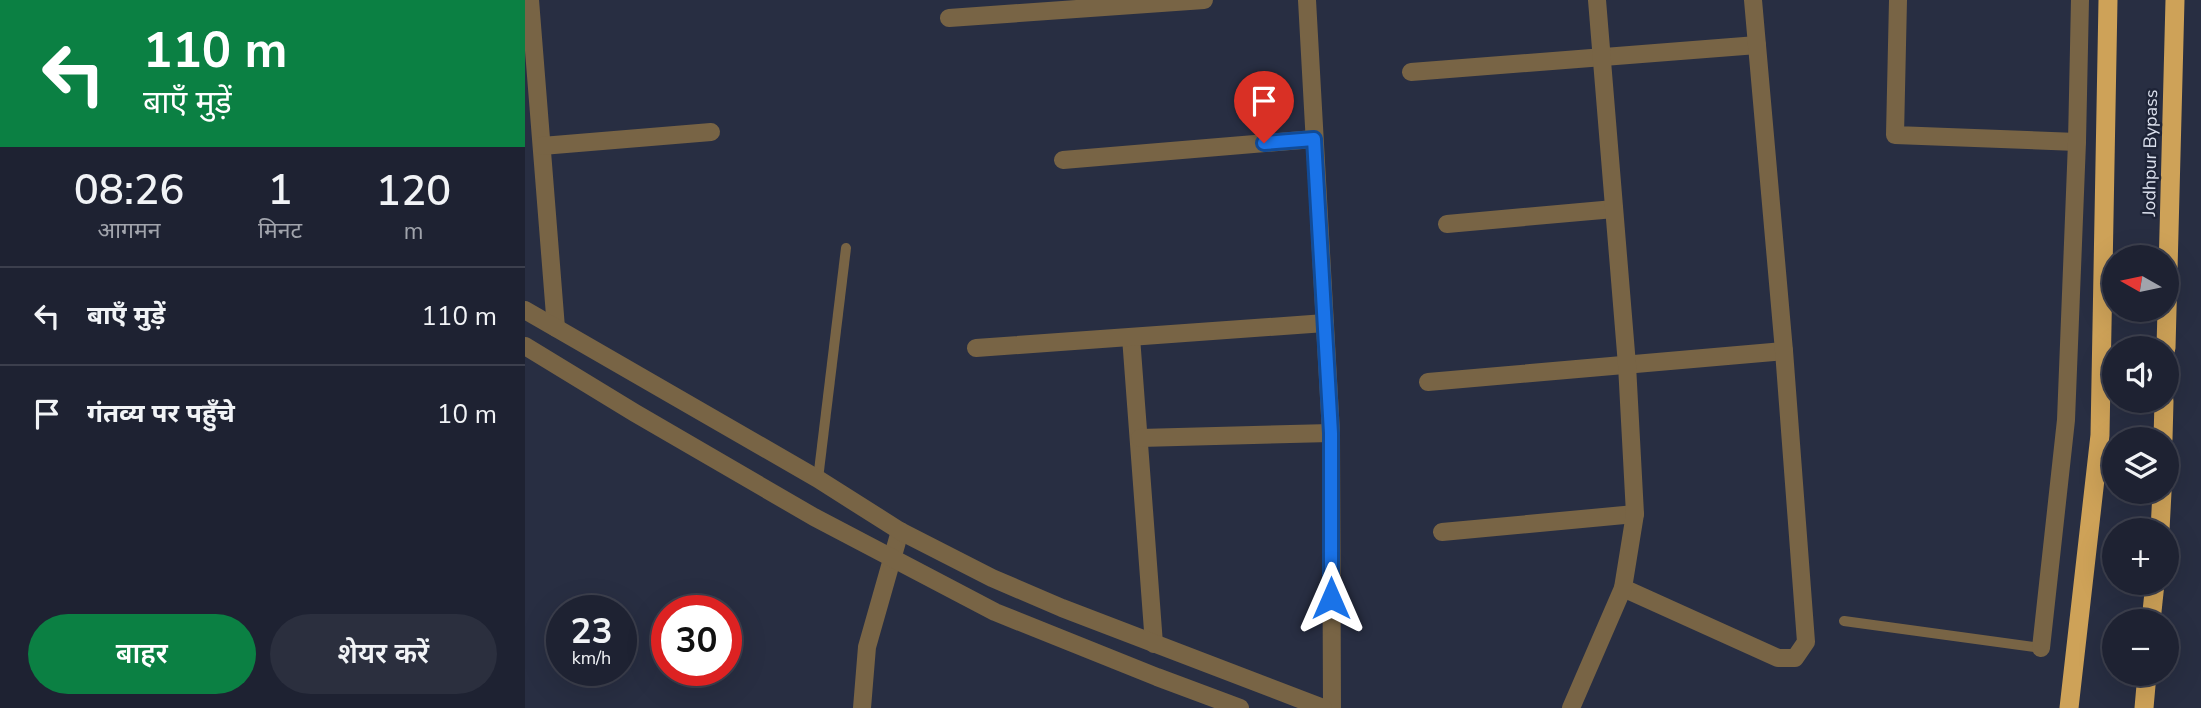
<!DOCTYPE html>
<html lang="hi">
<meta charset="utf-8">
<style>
body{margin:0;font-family:"Nunito Sans","Noto Sans Devanagari",sans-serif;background:#2b2f3e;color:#f1f3f6;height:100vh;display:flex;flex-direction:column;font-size:26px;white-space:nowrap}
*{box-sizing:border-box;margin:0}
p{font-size:23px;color:#a1a4ac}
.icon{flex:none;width:38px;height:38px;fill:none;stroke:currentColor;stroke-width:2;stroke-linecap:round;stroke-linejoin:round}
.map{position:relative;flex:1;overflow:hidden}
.details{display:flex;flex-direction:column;background:#1e2232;width:525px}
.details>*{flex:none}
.hud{background:#0b8043;color:#fff;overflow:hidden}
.needle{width:46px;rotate:279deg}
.buttons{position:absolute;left:1577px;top:245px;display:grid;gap:14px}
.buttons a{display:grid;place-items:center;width:77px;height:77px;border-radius:50%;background:#1e2232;box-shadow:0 7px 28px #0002,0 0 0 2px #3c3f4d;font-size:35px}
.speed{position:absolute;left:21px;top:595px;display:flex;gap:14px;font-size:35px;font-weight:700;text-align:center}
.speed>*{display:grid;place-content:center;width:91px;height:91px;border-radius:50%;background:#1e2232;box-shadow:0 7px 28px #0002,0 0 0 2px #3c3f4d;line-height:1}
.speed small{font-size:18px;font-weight:400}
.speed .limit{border:10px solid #d22;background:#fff;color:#111}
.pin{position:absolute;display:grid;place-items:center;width:60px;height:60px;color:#fff;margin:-72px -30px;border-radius:50% 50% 50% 0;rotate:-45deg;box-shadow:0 0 7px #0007}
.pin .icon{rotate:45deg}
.me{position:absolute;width:77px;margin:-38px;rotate:0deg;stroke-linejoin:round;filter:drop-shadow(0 0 5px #0008)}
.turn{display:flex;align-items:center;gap:24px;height:147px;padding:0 28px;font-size:32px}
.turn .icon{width:91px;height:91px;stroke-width:2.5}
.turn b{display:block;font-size:49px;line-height:60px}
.eta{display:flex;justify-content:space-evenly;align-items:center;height:119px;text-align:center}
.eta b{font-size:42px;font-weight:600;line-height:49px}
.cta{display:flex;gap:14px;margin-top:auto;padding:14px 28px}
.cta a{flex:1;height:80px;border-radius:42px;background:#0b8043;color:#fff;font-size:28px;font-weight:600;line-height:80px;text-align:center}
.cta a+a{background:#2b2f3e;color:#f1f3f6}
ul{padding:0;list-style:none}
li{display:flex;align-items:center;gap:21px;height:98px;padding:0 28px;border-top:2px solid #3c3f4d}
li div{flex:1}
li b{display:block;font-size:26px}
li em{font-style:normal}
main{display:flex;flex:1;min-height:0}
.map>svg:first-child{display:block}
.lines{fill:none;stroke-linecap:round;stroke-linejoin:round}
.service{stroke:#786445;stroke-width:10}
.minor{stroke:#786445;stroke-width:18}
.tertiary{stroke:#786445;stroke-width:18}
.trunk{stroke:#cea258;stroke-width:19}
.route-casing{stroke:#114b97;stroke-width:18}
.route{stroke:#1a73e8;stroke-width:12}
.labels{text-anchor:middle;stroke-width:5;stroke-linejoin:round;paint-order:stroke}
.street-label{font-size:18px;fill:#dce1ee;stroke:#1e2437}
</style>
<main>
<section class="details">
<div class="hud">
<div class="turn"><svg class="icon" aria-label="left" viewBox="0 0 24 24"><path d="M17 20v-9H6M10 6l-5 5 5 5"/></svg><div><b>110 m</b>बाएँ मुड़ें</div></div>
</div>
<div class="eta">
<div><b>08:26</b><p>आगमन</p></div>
<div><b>1</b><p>मिनट</p></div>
<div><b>120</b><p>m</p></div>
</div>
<ul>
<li><svg class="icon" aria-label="left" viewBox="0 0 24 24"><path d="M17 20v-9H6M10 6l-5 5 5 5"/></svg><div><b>बाएँ मुड़ें</b></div><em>110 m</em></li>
<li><svg class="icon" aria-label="arrive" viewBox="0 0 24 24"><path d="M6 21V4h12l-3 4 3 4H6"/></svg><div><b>गंतव्य पर पहुँचे</b></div><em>10 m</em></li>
</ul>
<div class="cta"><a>बाहर</a><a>शेयर करें</a></div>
</section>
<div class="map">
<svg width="1676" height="708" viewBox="0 0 1676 708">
<rect width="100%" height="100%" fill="#282e42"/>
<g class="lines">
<g class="service">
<polyline points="293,479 321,248"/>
<polyline points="1319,621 1516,648"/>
</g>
<g class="minor">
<polyline points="5,0 31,328"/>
<polyline points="782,0 806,433 807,708"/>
<polyline points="1373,0 1370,135 1552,142"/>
<polyline points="424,18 679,0"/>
<polyline points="886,72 1232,45"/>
<polyline points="17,146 186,132"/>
<polyline points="538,160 789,139"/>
<polyline points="922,224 1089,209"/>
<polyline points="606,337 629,644"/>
<polyline points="451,348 800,323"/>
<polyline points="903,382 1259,351"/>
<polyline points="615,438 806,433"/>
<polyline points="917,532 1110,514"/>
<polyline points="1098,588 1253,658 1270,658 1281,642 1259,351 1228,0"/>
<polyline points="1516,648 1541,420 1552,142 1555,0"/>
<polyline points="337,708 342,647 375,531"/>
<polyline points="1046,708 1098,588 1110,514 1102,365 1072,0"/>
</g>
<g class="tertiary">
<polyline points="0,310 293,479 375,531 467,578 537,608 798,708"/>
<polyline points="0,346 110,413 289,517 470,612 632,677 715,708"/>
</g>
<g class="trunk">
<polyline points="1641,348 1650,0"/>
<polyline points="1638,439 1639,401"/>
<polyline points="1635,530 1637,492"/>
<polyline points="1626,621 1630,583"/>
<polyline points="1544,708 1575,435 1583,0"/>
<polyline points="1619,708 1622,674"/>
</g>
</g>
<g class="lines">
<defs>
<polyline id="route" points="739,143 789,139 806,433 806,598"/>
</defs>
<use href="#route" class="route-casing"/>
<use href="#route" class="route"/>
</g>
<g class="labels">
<g class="street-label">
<text transform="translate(1625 153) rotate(-89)" y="6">Jodhpur Bypass</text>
</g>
</g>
</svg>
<div class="buttons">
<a><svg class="needle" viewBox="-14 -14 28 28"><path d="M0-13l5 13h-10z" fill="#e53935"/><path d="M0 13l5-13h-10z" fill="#a1a4ac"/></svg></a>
<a><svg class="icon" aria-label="sound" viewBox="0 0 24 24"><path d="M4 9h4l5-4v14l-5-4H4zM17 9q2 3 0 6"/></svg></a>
<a><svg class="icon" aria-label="layers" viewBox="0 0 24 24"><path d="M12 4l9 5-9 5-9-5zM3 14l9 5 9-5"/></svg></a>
<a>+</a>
<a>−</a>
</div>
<div class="speed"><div>23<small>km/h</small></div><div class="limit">30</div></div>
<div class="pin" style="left:739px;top:143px;background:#d93025"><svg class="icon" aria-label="arrive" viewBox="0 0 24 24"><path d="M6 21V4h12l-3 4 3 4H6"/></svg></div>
<svg class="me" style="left:806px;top:598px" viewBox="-20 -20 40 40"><path d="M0-17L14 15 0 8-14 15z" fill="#1a73e8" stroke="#fff" stroke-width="4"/></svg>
</div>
</main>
